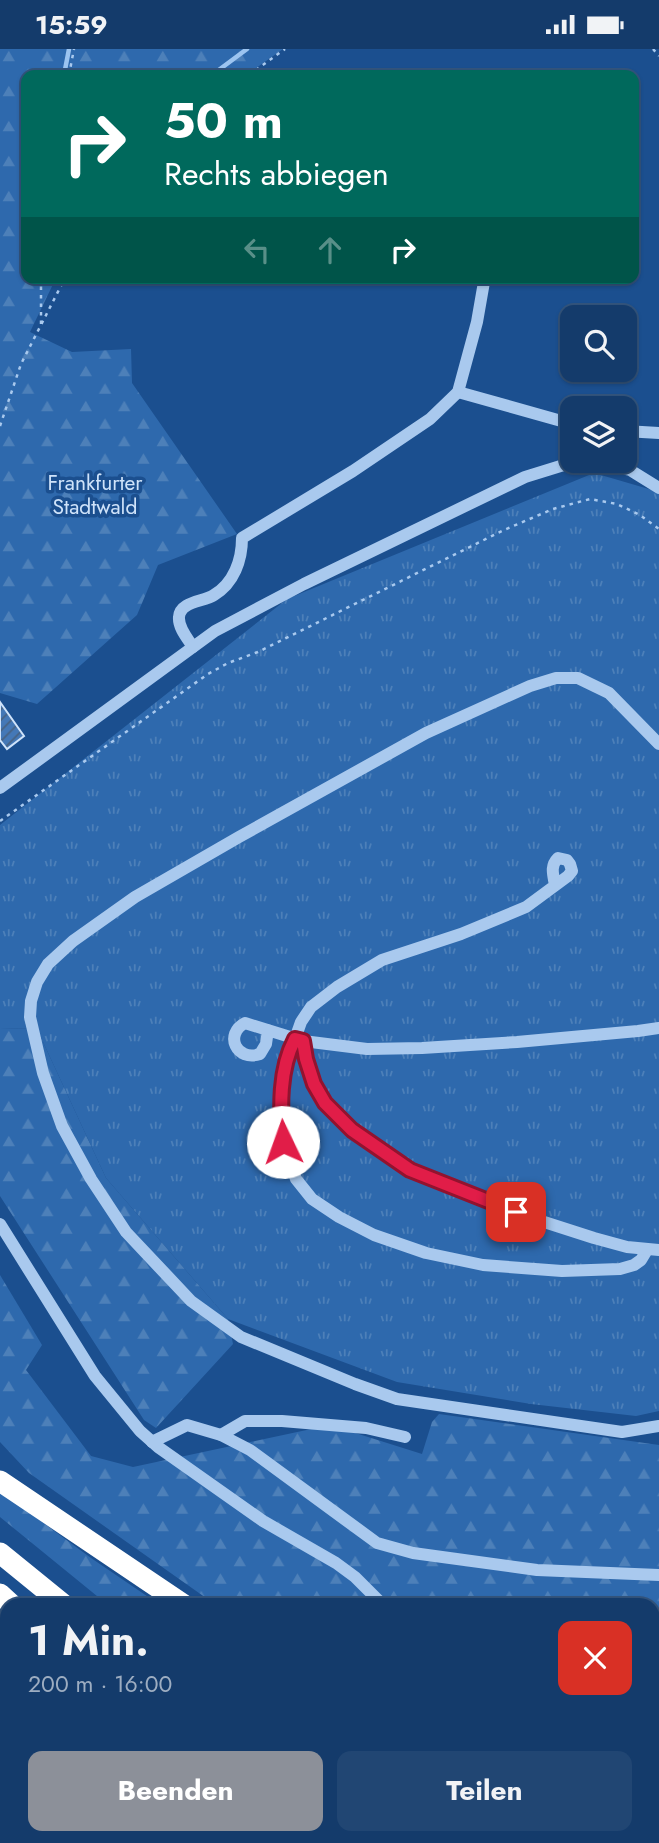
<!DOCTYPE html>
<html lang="de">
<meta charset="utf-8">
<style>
body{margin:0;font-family:Jost,sans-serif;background:#214673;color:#f1f3f6;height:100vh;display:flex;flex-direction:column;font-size:26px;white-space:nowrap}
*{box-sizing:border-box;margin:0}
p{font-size:23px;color:#9dadc1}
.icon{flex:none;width:38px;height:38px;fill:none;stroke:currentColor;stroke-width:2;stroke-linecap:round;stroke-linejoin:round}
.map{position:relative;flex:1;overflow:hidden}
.panel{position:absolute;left:0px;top:1549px;width:660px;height:247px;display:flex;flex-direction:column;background:#143b6b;border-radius:21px 21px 0 0;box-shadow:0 2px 5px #0004,0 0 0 2px #33557e}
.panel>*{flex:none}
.guide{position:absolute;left:21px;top:21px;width:618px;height:214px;border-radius:14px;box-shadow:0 2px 5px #0004,0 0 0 2px #33557e;background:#00695c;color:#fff;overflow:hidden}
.controls{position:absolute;left:560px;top:256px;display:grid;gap:14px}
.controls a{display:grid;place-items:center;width:77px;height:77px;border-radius:14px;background:#143b6b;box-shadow:0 2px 5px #0004,0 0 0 2px #33557e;font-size:35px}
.pin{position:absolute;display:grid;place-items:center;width:60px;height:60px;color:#fff;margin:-30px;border-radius:14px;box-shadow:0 4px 10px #0006}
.me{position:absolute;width:77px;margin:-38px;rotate:357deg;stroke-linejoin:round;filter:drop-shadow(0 0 5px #0008)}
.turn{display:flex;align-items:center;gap:24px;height:147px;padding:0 28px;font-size:32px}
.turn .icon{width:91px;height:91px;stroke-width:2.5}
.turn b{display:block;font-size:49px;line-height:60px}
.lanes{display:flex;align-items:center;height:66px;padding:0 28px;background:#0003;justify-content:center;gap:35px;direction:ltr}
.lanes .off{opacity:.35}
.round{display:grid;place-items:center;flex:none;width:74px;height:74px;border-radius:14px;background:#214673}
.summary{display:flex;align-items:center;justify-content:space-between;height:119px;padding:0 28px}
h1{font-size:42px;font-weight:700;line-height:52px}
.action{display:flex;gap:14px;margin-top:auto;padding:14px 28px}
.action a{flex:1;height:80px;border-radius:14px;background:#8c9099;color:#fff;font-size:28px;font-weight:700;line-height:80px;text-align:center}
.action a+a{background:#214673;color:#f1f3f6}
.status{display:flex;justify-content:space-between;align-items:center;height:49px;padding:0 35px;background:#143b6b;direction:ltr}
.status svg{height:19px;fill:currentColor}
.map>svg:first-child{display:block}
.grass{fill:url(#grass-tufts)}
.forest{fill:url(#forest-firs)}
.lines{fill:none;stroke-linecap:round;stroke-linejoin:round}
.stream{stroke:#9cc4f0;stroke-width:4.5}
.building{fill:url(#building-hatch);stroke:#cfe3fa;stroke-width:2}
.path{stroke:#a9c9ee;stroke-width:2.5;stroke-dasharray:3.5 5;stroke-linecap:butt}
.minor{stroke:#a9c9ee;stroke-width:12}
.highway{stroke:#fff;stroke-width:21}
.route-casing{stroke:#92132f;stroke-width:18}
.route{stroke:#e11d48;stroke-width:12}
.labels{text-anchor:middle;stroke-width:7;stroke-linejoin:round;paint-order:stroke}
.park-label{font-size:21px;fill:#cfe3fa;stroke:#1b4f8f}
</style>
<div class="status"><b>15:59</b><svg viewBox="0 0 49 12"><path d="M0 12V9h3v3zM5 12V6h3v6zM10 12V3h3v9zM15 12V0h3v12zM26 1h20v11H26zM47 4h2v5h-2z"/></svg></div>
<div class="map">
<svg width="659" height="1794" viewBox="0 0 659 1794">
<defs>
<pattern id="grass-tufts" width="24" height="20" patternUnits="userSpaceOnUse" patternTransform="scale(1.75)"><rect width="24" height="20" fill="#2e69ad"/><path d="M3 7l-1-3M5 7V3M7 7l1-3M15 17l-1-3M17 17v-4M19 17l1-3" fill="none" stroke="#4d80b9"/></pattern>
<pattern id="forest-firs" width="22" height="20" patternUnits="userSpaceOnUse" patternTransform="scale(1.75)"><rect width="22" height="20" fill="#2e69ad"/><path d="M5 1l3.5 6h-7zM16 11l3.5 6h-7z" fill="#4d80b9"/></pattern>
<pattern id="building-hatch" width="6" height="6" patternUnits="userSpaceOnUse" patternTransform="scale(1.75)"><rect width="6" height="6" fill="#4478b7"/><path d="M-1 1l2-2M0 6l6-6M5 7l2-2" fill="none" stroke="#486282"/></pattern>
</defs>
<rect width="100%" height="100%" fill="#1b4f8f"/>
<polygon class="grass" points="594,424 659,443 659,1362 636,1367 531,1355 397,1333 228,1270 106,1129 37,980 0,979 0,776 287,550"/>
<g class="forest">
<polygon points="0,0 283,0 246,26 26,26 26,229 56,229 30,283 72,303 131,300 132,334 237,485 158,516 137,566 37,655 0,644"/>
<polygon points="0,979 37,980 106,1129 228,1270 233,1295 156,1379 144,1371 0,1147"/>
<polygon points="0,1226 42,1296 26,1321 91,1407 133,1418 330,1376 422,1405 432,1373 439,1365 659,1396 659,1672 653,1672 653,1556 216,1556 29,1424 0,1393"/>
<polygon points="0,1442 91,1509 160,1556 108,1556 0,1468"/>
<polygon points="0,1573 7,1579 7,1622 0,1613"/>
<polygon points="653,1702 659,1702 659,1736 653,1737"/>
<polygon points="0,1755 7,1761 7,1788 39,1789 46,1794 0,1794"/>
<polygon points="653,1765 659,1765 659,1794 492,1794 488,1789 653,1788"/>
<polygon points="464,1788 469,1794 351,1794 345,1789"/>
</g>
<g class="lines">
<g class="stream">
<polyline points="64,26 69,0"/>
<polyline points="212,26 247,0"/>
</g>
</g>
<polygon class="building" points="0,653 24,687 7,700 0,691"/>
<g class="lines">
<g class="path">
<polyline points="653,0 659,7"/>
<polyline points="69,26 74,0"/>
<polyline points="249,26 285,0"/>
<polyline points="41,229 41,275"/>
<polyline points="0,377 21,315 65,229"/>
<polyline points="0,772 208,625 228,614 258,603 504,481 553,460 590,450 617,455 640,466 659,480"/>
</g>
<g class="minor">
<polyline points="458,343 572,375"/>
<polyline points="625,382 659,384"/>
<path d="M193 598C188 590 178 579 179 568 180 552 204 553 214 546 234 534 242 511 242 489L353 422 430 370 458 343 477 273 484 233"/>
<polyline points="659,695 609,644 578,629 556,629 530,637 426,684 239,788 135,848 73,892 48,915 37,933 31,952 30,968 43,1024 62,1077 91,1130 126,1183 191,1252 241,1288 355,1335 397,1350 622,1383 659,1377"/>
<polyline points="0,739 215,582 304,535 525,428 567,415 593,413 630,421 659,439"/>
<path d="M555 836C553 825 550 817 558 809L567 811 570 815 572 822 568 827 526 858 461 885 382 911 337 938 311 958 301 973 295 990 288 1003 284 1022 281 1065 283 1092 296 1130 312 1150 339 1168 374 1186 426 1204 483 1216 562 1222 620 1220 634 1216 641 1211 647 1201"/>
<path d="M268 981 266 995 260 1005C236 1013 224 985 245 974L303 992 367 1000 422 999 517 993 638 982 659 979"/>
<polyline points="303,992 306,1010 314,1035 325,1054 352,1081 410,1121 538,1171 594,1189 627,1198 659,1201"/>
<polyline points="0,1175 95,1327 140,1382 158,1398 263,1472 336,1514 355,1528 383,1556"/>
<polyline points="221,1386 245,1372 282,1372 366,1379 405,1388"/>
<polyline points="152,1393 187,1376 221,1386 250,1401 377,1494 413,1504 537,1521 659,1526"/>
<polyline points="653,1589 659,1588"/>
</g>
<g class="highway">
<polyline points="0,1432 184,1556"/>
<polyline points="0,1504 64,1556"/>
<polyline points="0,1545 12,1556"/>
<polyline points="0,1654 7,1661"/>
<polyline points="653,1692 659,1692"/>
<polyline points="0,1733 7,1740"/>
<polyline points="653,1754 659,1753"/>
<polyline points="53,1788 60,1794"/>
<polyline points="182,1788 193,1794"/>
<polyline points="272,1788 278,1794"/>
<polyline points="310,1788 316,1794"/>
<polyline points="476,1788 481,1794"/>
</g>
</g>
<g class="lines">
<defs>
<path id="route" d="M283 1093C280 1059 279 1020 295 990L303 992 306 1010 314 1035 325 1054 352 1081 410 1121 516 1163"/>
</defs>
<use href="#route" class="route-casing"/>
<use href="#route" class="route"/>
</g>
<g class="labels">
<g class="park-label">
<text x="95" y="441">Frankfurter<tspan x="95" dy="24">Stadtwald</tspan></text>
</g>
</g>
</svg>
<div class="controls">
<a><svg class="icon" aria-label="search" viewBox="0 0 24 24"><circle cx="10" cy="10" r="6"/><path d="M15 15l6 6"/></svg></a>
<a><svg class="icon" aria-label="layers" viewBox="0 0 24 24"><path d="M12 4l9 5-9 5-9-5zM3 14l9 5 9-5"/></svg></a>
</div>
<div class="pin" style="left:516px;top:1163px;background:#d93025"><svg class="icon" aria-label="arrive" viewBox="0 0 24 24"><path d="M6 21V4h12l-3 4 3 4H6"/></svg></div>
<svg class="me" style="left:283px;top:1093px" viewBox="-20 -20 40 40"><circle r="19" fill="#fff"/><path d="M0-13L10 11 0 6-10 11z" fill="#e11d48"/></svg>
<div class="guide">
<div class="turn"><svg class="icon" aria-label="right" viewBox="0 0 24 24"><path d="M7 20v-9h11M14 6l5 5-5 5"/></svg><div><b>50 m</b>Rechts abbiegen</div></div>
<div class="lanes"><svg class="icon off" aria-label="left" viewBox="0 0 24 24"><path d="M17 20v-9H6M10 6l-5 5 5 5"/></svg><svg class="icon off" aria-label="ahead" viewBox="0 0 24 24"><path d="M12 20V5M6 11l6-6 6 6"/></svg><svg class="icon" aria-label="right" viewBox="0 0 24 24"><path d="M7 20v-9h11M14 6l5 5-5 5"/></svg></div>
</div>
<section class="panel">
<div class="summary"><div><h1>1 Min.</h1><p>200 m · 16:00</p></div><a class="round" style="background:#d93025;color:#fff"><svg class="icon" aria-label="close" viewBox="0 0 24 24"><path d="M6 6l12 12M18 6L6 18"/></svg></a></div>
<div class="action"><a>Beenden</a><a>Teilen</a></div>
</section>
</div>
